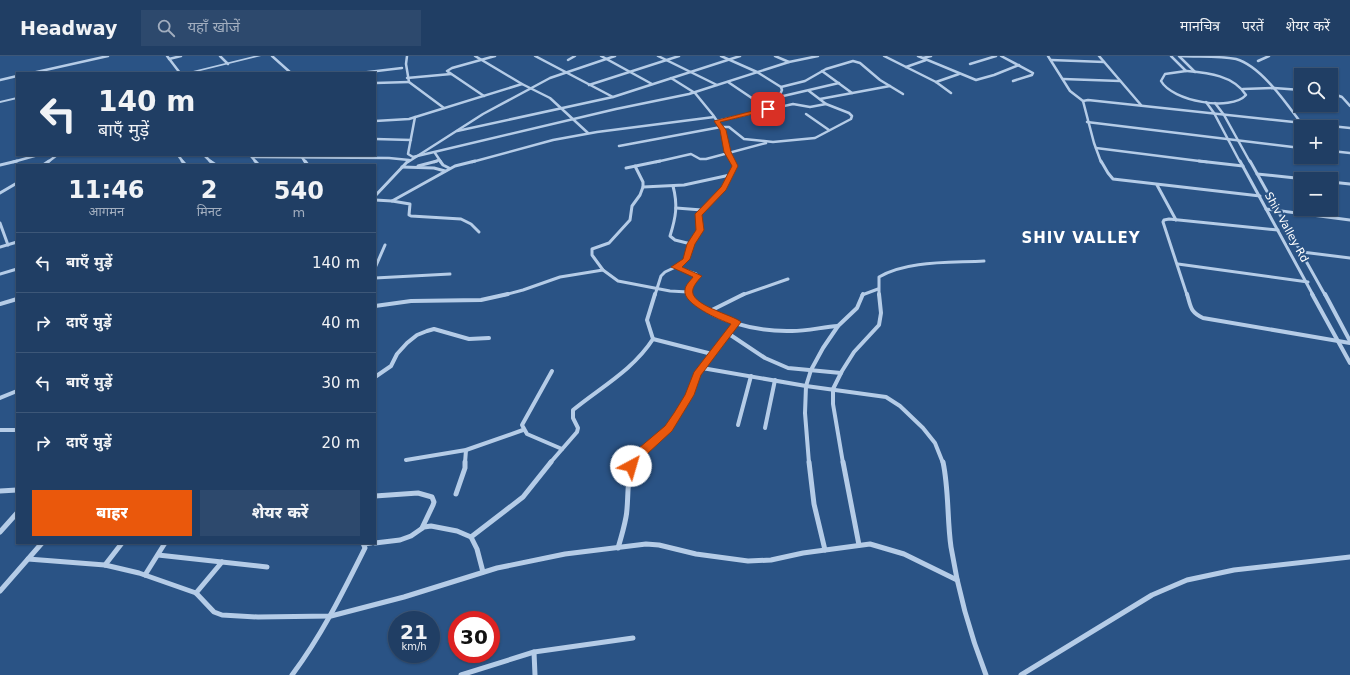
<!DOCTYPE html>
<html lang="hi">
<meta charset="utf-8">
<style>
body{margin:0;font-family:"DejaVu Sans","Noto Sans Devanagari",sans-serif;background:#2d496d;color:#f1f3f6;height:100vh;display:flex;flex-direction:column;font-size:15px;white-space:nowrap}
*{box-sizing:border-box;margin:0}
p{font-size:13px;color:#a2aebf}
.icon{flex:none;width:22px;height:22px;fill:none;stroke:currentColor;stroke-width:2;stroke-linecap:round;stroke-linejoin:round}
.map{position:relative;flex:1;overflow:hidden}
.sheet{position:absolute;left:16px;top:108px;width:360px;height:380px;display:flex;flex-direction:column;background:#203e64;border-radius:0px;box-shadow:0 1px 3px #0004,0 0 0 1px #3d5778}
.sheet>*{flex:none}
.hud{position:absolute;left:16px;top:16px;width:360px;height:84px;border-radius:0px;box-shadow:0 1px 3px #0004,0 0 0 1px #3d5778;background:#203e64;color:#f1f3f6;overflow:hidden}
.fabs{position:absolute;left:1294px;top:12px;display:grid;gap:8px}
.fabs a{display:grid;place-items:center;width:44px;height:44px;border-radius:0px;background:#203e64;box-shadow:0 1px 3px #0004,0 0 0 1px #3d5778;font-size:20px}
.speed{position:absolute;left:388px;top:555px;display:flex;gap:8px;font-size:20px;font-weight:700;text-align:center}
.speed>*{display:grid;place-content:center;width:52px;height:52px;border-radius:50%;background:#203e64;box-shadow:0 1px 3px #0004,0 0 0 1px #3d5778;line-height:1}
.speed small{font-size:10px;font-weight:400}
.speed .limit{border:6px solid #d22;background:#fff;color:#111}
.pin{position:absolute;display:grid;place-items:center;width:34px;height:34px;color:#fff;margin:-17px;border-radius:8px;box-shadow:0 2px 6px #0006}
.me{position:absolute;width:44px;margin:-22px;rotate:39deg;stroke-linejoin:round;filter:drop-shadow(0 0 3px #0008)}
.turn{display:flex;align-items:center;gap:14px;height:84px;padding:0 16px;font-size:18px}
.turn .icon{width:52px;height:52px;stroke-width:2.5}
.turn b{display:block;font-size:28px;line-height:34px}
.eta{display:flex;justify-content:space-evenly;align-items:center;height:68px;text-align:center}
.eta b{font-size:24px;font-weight:800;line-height:28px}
.button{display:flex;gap:8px;margin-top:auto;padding:8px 16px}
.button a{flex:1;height:46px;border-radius:0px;background:#ea580c;color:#fff;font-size:16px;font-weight:800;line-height:46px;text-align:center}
.button a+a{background:#2d496d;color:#f1f3f6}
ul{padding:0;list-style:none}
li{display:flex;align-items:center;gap:12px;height:60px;padding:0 16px;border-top:1px solid #3d5778}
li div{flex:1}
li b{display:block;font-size:15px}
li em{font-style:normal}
header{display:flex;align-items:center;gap:24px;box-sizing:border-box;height:56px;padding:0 20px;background:#203e64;border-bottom:1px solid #3d5778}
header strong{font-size:19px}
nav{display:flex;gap:22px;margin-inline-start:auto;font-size:14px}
.search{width:280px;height:36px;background:#2d496d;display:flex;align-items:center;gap:10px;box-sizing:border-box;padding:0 14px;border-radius:0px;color:#a2aebf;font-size:15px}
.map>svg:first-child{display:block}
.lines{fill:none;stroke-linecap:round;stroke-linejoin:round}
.minor-far3{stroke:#b5cce7;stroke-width:2.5}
.minor-far2{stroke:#b5cce7;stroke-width:3}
.minor-far1{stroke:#b5cce7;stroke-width:4}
.minor{stroke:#b5cce7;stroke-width:5}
.tertiary{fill:#b5cce7;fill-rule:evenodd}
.route{fill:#ea580c;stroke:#983908}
.labels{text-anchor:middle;stroke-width:4;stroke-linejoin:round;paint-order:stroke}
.street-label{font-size:11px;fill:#fff;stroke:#2a5385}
.district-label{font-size:15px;font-weight:bold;letter-spacing:1px;fill:#fff;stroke:#2a5385}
</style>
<header>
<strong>Headway</strong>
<div class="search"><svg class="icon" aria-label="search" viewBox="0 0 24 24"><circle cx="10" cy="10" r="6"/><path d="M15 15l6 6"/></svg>यहाँ खोजें</div>
<nav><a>मानचित्र</a><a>परतें</a><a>शेयर करें</a></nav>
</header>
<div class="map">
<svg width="1350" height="619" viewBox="0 0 1350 619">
<rect width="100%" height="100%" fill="#2a5385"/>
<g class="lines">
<g class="minor-far3">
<polyline points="167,0 180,17"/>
<polyline points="220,0 228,8"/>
<polyline points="272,0 291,17"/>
<polyline points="407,0 406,8 409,26 444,52"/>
<polyline points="475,0 522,28"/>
<polyline points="535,0 613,41"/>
<polyline points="601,0 652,28"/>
<polyline points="658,0 717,29"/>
<polyline points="721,0 757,16 781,31 782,34 779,41 783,50"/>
<polyline points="775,0 789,6"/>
<polyline points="884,0 936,26 951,37"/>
<polyline points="918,0 976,24 994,19 1019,9"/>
<polyline points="1001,0 1033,17 1032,19 1013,25"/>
<polyline points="1048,0 1070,35 1083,45"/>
<polyline points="1099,0 1141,49"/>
<polyline points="1171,0 1186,15"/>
<polyline points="1179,0 1195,16"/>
<path d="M1181 0C1199 1 1219 0 1236 3 1261 10 1286 47 1301 67"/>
<polyline points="923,2 931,0"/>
<polyline points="169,3 181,0"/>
<polyline points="568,4 575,0"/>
<polyline points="1051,4 1104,6"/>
<polyline points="1258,5 1269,0"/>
<polyline points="970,8 996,0"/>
<polyline points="906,11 926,4"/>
<polyline points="822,15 852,37"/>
<path d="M1186 15C1208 17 1233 19 1246 39 1231 56 1172 45 1161 25L1165 18Z"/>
<polyline points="32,17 108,0"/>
<polyline points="360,17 402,12"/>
<polyline points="407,22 451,18"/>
<polyline points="671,22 695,37 713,59 723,74 728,96 733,106"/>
<polyline points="1063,23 1120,25"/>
<polyline points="0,24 17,20"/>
<polyline points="728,26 768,53"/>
<polyline points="936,26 959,18"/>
<polyline points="375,27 409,26"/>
<polyline points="589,29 679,0"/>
<polyline points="781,31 805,25 826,13 853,5 860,7 880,24 903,38"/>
<polyline points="1243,33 1274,32 1301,34"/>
<polyline points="1331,37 1342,41 1350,50"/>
<polyline points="484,40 447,15 452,12 495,0"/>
<polyline points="779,41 839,27"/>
<polyline points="820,43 890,30"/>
<polyline points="1206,46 1214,57 1240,106"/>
<polyline points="1215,47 1224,59 1250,106"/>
<polyline points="806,58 829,74"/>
<polyline points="415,61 408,98 413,101 616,53 689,38 789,6 818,0"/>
<polyline points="375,65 409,63 522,28 550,42 588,77"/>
<polyline points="717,65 793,48 810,51 826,48"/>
<polyline points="1087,66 1301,92"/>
<polyline points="457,75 613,41 740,0"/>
<polyline points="375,83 411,84"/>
<polyline points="619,90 721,71 729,71 744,83 773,86 815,82 851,63 852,60 849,57 826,48 809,35"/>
<polyline points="1096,92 1207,106"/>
<polyline points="1331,95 1350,97"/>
<polyline points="435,97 441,106"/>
<polyline points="178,99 183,106"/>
<polyline points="204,99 211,106"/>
<polyline points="251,100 256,106"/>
<polyline points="252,101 389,102 409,104"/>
<polyline points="302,101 305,106"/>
<polyline points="13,106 38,99"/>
<polyline points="48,106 57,99"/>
<polyline points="408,106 483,58 550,22 615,0"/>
<polyline points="434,106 439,104"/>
<polyline points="472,106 553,84 597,76 714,61"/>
<polyline points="656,106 691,98 700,103 706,103 766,87"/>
<polyline points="1101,106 1094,87 1083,45 1088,44 1350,72"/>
</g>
<g class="minor-far2">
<polyline points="182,105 186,109"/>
<polyline points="210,105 216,109"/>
<polyline points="255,105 259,109"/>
<polyline points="305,105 308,109"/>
<polyline points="440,105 443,109 449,112"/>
<polyline points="1101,105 1108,117 1113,123 1260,140"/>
<polyline points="1199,105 1243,110"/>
<polyline points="1240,105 1313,239"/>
<polyline points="1250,105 1325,239"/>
<polyline points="0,109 17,105"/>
<polyline points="43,109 49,105"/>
<polyline points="418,110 437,105"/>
<polyline points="635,110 643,126 643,131 640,139 632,150 630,164 609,187 592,193 592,199 603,214 618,225 670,235 688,236"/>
<polyline points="402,111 434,112 445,115"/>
<polyline points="626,112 660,105"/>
<polyline points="1257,118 1305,123"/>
<polyline points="1331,126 1350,128"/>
<polyline points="1157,129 1176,164"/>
<path d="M673 130C678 149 676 161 670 180L675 184 691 188"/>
<polyline points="643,131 684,129 730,119"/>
<polyline points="0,137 17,127"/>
<polyline points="375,140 408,105"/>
<polyline points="375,144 392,145 455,110 475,105"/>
<polyline points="392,145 410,148 409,159 411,160 461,163 471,168 479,176"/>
<polyline points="676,152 702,154"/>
<polyline points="1266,153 1350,164"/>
<polyline points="0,167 8,189"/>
<polyline points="0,191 17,186"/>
<polyline points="1302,196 1350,202"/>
<polyline points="1178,208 1308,226"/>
<polyline points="675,211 696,218 698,221 690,230 689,239"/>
<polyline points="375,212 385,189"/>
<polyline points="0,218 17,213"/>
<polyline points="375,222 450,218"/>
<polyline points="504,239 523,234 560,221 603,214"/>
<polyline points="655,239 661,220 665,216 682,208 686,203 691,188 700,174 699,158 723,132 735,110 732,105"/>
<polyline points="742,239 788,223"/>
<polyline points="862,239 878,233"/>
<path d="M879 239V221C907 204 952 207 984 205"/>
<polyline points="1187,239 1163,166 1164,164 1169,163 1278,174"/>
</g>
<g class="minor-far1">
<path d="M689 238C708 266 760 276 792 275 807 275 823 271 838 270"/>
<path d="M1187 238C1191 251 1190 256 1203 262L1350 287"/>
<polyline points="1312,238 1350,307"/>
<polyline points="1325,238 1350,285"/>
<polyline points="0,248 17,243"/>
<polyline points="375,250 411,245 481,244 508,238"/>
<polyline points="710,255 744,238"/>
<polyline points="729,278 765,302 788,312 841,317"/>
<polyline points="653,283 712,298"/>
<polyline points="702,312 806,330 886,341 900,350 923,372 935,387 943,407"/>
<polyline points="552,315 522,369 527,378 562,393"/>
<polyline points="375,321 391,310 397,298 407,287 417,279 427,275 434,273 469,283 489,282"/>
<polyline points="0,342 17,335"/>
<polyline points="738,369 751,320"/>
<polyline points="765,372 775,324"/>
<polyline points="0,374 17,374"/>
<polyline points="406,404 466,394 523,374"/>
<polyline points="465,407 466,394"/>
<path d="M550 407 577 376 578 372 573 362V354C601 331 633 314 653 283L647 264 655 238"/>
<polyline points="634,407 643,395 669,372 689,339 697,318 736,266"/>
<polyline points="809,407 805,357 806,330 811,314 823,292 838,270 857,252 863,238"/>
<polyline points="843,407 833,348 833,333 842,315 854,296 879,269 881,257 879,238"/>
</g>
<g class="minor">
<polyline points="809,406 814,448 825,494"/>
<polyline points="843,406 859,489"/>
<path d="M943 406C949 434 947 463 951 491 958 535 970 578 986 619"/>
<polyline points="0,435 17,434"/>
<polyline points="456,438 465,412 465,406"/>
<polyline points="375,440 418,437 432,441 434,446 433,449 422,472"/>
<polyline points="0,476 17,457"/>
<polyline points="471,481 523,441 551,406"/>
<polyline points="375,487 400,484 411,480 424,471 431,470 457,475 471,481 477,493 483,516"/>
<polyline points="364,488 371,487"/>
<path d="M618 492C621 482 624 472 626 461 629 447 626 416 634 406"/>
<polyline points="158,499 267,511"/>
<polyline points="28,503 105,509 139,517 196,537 214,556 222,559 258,561 331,560 404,541 497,512 565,498 646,488 659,489 696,498 748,505 771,504 803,497 870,488 904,498 957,524"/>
<polyline points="105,509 122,487"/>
<polyline points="145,519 165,487"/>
<polyline points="0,535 42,487"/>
<polyline points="196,537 222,506"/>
<polyline points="534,596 535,619"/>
<path d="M292 619C322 579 343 536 365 492L363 487"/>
<polyline points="461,619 534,596 633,582"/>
<polyline points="1021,619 1152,539 1187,524 1234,514 1350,501"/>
</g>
<g class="tertiary">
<polygon points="254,0 261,0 192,17 185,17"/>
<polygon points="17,41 17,43 0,47 0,45"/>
</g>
</g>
<path class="route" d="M768 51 770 52V54L720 66 726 74 731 96 738 110 726 134 702 159 704 174 695 188 690 203 682 211 702 220C699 223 694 229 693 233 688 249 734 259 741 266L701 319 694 339 672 375 647 398 635 413 631 414 628 413 626 410 639 392 665 370 674 357 685 339 694 316 731 268C720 264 682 248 685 234 685 229 691 224 693 221L671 211 683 203 687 188 696 174 695 158 721 131 732 110 724 96 720 74 714 65Z"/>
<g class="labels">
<g class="street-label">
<text transform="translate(1287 171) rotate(61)" y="4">Shiv Valley Rd</text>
</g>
<g class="district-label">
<text x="1081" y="187">SHIV VALLEY</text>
</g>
</g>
</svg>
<div class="fabs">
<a><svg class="icon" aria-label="search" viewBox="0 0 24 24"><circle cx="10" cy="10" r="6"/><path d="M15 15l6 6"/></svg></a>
<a>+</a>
<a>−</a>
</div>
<div class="speed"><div>21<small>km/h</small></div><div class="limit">30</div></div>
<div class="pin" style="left:768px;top:53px;background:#d93025"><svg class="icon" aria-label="arrive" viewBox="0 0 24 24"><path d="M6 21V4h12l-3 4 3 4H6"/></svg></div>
<svg class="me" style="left:631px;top:410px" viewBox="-20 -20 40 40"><circle r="19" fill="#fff"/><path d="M0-13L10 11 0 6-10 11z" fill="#ea580c"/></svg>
<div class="hud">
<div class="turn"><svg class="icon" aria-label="left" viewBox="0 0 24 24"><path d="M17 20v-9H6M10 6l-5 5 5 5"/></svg><div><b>140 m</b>बाएँ मुड़ें</div></div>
</div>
<section class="sheet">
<div class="eta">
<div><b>11:46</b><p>आगमन</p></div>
<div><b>2</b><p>मिनट</p></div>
<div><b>540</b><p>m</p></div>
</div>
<ul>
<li><svg class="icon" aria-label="left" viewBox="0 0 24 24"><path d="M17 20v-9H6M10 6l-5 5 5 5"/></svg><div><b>बाएँ मुड़ें</b></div><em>140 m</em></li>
<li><svg class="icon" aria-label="right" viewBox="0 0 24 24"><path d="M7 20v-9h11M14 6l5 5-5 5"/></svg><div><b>दाएँ मुड़ें</b></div><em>40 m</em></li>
<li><svg class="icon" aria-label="left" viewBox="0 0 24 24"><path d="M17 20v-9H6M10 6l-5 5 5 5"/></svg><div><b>बाएँ मुड़ें</b></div><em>30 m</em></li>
<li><svg class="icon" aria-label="right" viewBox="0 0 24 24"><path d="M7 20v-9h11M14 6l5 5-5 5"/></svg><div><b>दाएँ मुड़ें</b></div><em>20 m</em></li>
</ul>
<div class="button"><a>बाहर</a><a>शेयर करें</a></div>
</section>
</div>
